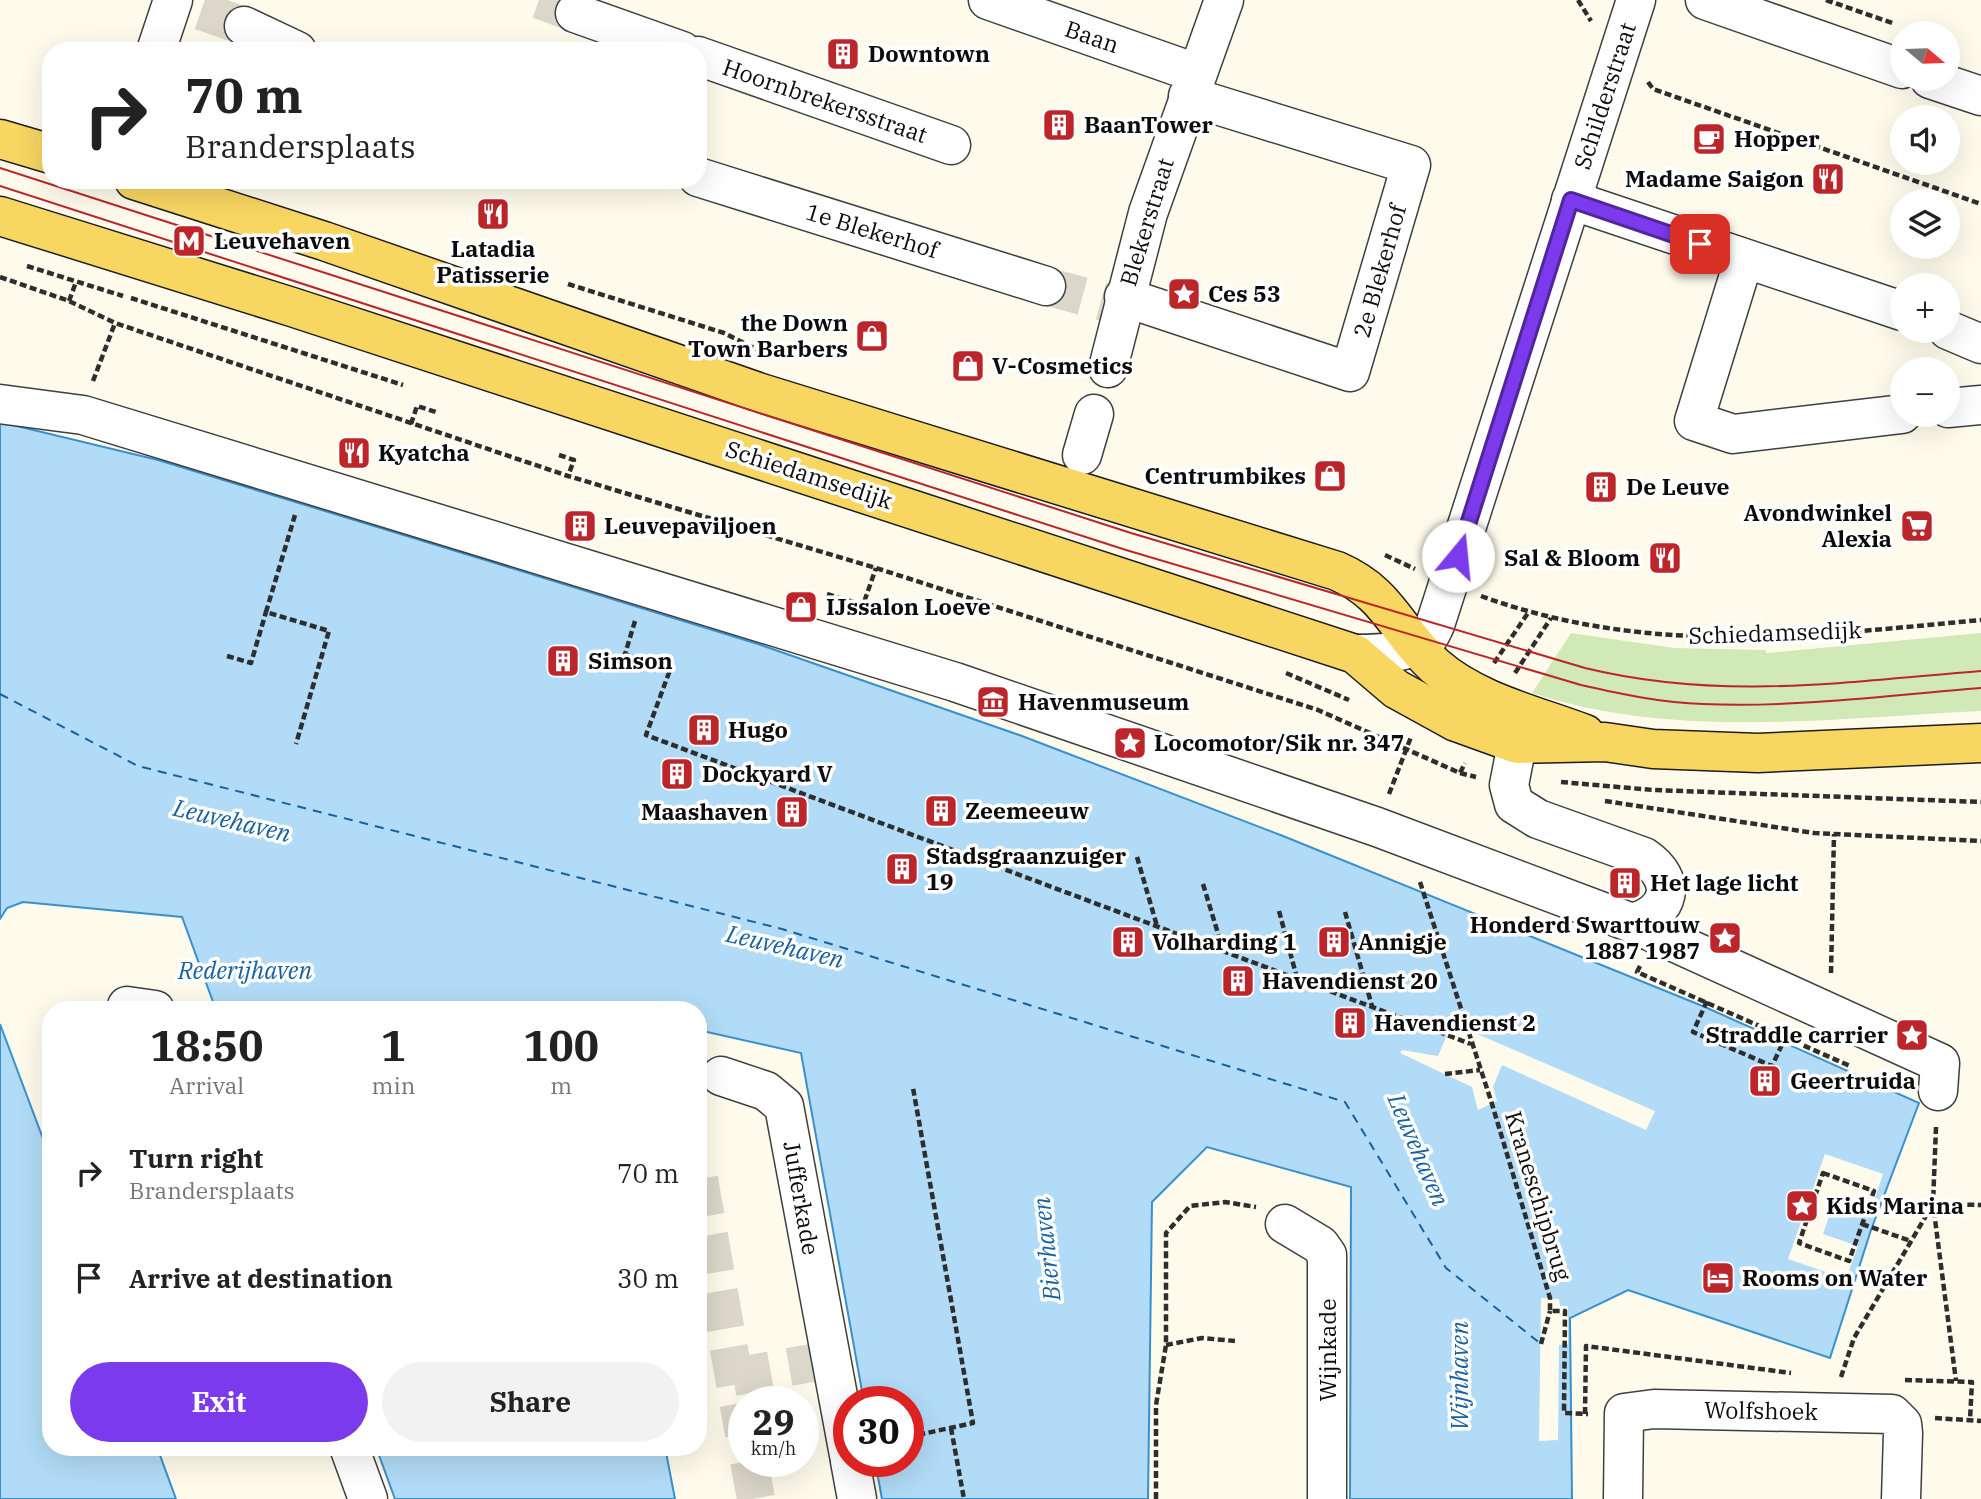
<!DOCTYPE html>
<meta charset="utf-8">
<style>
body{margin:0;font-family:"IBM Plex Serif",serif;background:#f2f2f2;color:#222;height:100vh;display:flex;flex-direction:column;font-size:26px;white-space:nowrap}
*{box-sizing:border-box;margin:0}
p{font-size:23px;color:#767676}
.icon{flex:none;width:38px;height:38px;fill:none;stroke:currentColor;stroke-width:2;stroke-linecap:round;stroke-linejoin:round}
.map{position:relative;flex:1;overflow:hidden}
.drawer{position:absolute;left:42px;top:1001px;width:665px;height:455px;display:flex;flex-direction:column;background:#fff;border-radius:28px;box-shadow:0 7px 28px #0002}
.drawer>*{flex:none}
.banner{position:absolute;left:42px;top:42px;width:665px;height:147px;border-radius:28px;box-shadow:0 7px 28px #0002;background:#fff;color:#222;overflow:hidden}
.needle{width:46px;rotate:109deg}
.fabs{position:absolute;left:1890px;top:21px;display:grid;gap:14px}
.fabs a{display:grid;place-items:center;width:70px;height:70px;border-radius:50%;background:#fff;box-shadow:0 7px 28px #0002;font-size:35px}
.speed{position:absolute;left:728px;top:1386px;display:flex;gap:14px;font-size:35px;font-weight:700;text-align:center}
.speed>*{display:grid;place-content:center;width:91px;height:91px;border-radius:50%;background:#fff;box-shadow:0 7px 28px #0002;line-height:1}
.speed small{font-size:18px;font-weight:400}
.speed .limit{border:10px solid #d22;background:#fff;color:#111}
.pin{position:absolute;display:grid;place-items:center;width:60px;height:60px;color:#fff;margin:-30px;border-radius:14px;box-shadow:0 4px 10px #0006}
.me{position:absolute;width:77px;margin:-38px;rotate:17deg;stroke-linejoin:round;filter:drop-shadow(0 0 5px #0008)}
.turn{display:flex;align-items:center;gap:24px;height:147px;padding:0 28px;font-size:32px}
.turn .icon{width:91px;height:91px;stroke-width:2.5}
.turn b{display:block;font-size:49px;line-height:60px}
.eta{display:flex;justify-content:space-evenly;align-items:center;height:119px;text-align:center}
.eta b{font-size:42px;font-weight:700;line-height:49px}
.button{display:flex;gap:14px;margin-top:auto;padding:14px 28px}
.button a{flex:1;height:80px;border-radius:42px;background:#7c3aed;color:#fff;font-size:28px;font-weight:700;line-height:80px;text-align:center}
.button a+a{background:#f2f2f2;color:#222}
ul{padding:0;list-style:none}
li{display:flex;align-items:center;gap:21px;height:105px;padding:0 28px}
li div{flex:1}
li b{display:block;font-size:26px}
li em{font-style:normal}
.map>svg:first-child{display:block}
.green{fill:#d0e9b6}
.water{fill:#b1dbf6;stroke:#3890cd;stroke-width:2}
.pier{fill:#fffbec}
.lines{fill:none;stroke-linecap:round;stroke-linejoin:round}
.ferry{stroke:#16619e;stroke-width:2;stroke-dasharray:9 7;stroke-linecap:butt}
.minor-tunnel{stroke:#dbd7ca;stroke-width:38;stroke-dasharray:38 19;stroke-linecap:butt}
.minor-casing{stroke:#3f3f3f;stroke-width:41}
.major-casing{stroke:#1d1d1d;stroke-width:41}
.path{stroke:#2e2e2e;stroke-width:4.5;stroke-dasharray:7 3.5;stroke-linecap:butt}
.minor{stroke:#fff;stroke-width:38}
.major{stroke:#f8d662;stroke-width:38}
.tram{stroke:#bc252a;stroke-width:2}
.route-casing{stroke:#51269a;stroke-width:18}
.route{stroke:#7c3aed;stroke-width:12}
.labels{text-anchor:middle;stroke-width:7;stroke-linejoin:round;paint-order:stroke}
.street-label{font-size:23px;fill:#0c0c0c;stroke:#fff}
.poi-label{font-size:23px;font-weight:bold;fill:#0c0c0c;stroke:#fff;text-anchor:start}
.water-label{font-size:24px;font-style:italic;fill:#16619e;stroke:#fff}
</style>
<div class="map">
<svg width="1981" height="1499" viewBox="0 0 1981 1499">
<rect width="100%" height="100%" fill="#fffbec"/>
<path class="green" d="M1571 633 1674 648 1766 650V653L1981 633V711C1833 718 1676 740 1532 693Z"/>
<g class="water">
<polygon points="0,422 158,460 495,563 758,644 1022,736 1283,836 1705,1007 1919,1103 1871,1230 1830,1358 1628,1290 1570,1318 1572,1499 1350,1499 1351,1187 1207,1147 1152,1202 1148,1499 882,1499 875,1461 908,1461 908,1402 864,1402 801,1053 698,1030 698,1010 216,1010 182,917 23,902 7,908 0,919"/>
<polygon points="0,1024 51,1160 51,1447 157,1447 176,1499 0,1499"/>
<polygon points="376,1447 665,1447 675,1499 395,1499"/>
</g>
<g class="pier">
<polygon points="1452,1023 1655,1111 1646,1130 1502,1065 1493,1087 1497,1101 1478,1110 1472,1087 1400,1053 1402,1050 1438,1056"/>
<polygon points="1825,1154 1883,1174 1872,1207 1836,1196 1823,1234 1858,1246 1846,1279 1788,1259"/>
<polygon points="1541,1298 1559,1299 1560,1306 1568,1306 1568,1344 1559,1345 1558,1440 1539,1441"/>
</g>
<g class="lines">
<polyline class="ferry" points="0,694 138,766 782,929 1345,1102 1446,1268 1541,1344"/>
<g class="minor-tunnel">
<polyline points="539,0 575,13"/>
<polyline points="201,11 244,26"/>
<polyline points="1046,286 1122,307"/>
<polyline points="699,1179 744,1434"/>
<polyline points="733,1377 812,1363"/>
<polyline points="749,1461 756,1499"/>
</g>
<defs>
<g id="minor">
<polyline points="988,0 1196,73"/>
<polyline points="1705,0 1902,69"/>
<polyline points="575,13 682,51"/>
<polyline points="244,26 297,51"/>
<polyline points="156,51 173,0"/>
<polyline points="698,56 951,145"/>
<polyline points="1930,79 1981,96"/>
<polyline points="698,177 1046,286"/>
<polyline points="1571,200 1902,311"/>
<polyline points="1744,259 1694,421 1733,434 1902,414"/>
<polyline points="1124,297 1350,372 1411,165 1188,96"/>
<polyline points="1948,330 1981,344"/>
<polyline points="1108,368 1148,213 1224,0"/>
<path d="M0 404 83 415 955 682 1377 827 1632 923C1671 913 1678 880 1644 857L1538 819 1514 804 1509 785 1517 744"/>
<polyline points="1948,408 1981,405"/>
<polyline points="1082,455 1094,414"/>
<path d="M1355 654C1375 654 1410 654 1426 640 1430 637 1433 629 1435 625L1636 0"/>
<polyline points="1632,923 1940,1063 1938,1091"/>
<polyline points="127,1006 155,1010"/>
<polyline points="721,1076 766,1091 784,1106 849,1455"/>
<polyline points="1285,1224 1320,1245 1327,1255 1327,1499"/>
<polyline points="349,1447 368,1499"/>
<polyline points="850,1461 857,1499"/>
<polyline points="1623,1499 1624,1413 1654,1409 1892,1414 1902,1424 1903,1433 1901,1499"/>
</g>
<g id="major">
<polyline points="0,139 51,154"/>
<path d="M134 180 324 241 761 393 1337 571C1390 594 1396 631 1435 666 1476 702 1535 715 1585 734"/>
<polyline points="0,216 292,307 1355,654 1396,689 1456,722 1517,744 1605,742 1653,749 1758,753 1981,743"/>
</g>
</defs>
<use href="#minor" class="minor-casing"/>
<use href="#major" class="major-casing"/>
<g class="path">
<polyline points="1578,0 1591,21"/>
<polyline points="1826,0 1895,24"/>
<polyline points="1648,82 1653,89 1981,204"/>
<polyline points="27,266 123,296"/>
<polyline points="0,277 69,301 115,323 568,476 876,568 1318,710 1460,773 1465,763"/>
<polyline points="568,284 724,333 758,350"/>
<polyline points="131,298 403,385"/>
<polyline points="69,301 76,282"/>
<polyline points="93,381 115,323"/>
<polyline points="411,424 417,406 436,412"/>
<polyline points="559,455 574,460 568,476"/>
<polyline points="295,515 266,612 329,631 296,744"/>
<polyline points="1385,555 1415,569"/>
<polyline points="827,594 863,605 876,568"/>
<path d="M1481 596C1649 657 1808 636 1981 620"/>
<polyline points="635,621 625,654 670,670 646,735 1471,1044"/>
<polyline points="227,656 251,663 266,612"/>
<polyline points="1494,663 1528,613"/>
<polyline points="1286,673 1349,700"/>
<polyline points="1515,673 1551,618"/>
<polyline points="1460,773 1476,777"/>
<polyline points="1561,782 1653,790 1981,802"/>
<polyline points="1389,794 1411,737"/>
<polyline points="1605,801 1814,833 1981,841"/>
<polyline points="1137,857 1157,926"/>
<polyline points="1420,882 1492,1104 1550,1298 1550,1311 1565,1311 1564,1413 1588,1414"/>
<polyline points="1203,884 1223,950"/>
<polyline points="1279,911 1297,978"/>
<polyline points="1345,912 1372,1006"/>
<polyline points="1640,966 1637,972 1850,1066"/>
<polyline points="1831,973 1834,834"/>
<polyline points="1707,1001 1693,1032 1772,1066 1786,1036"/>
<polyline points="1445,1074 1480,1070"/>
<polyline points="1936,1127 1933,1204 1956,1381"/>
<polygon points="1823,1173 1874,1191 1849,1261 1799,1243"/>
<polyline points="1862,1224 1911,1241"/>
<polyline points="1541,1344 1550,1311"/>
<polyline points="1166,1345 1202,1338 1235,1341"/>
<polyline points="1841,1377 1854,1338 1933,1204 1981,1205"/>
<polyline points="1905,1380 1972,1382 1970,1420"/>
<polyline points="1585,1414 1586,1346 1791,1373"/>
<polyline points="1935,1418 1981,1421"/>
<polyline points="951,1428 964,1499"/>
<polyline points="908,1437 973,1423 913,1088"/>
<polyline points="1156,1499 1156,1405 1166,1345 1166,1233 1190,1206 1225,1202 1256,1207"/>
</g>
<use href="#minor" class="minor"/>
<use href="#major" class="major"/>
<g class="tram">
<path d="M0 168 1131 533 1585 668C1720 701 1845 682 1981 671"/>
<path d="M0 186 1126 550 1581 685C1621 694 1662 703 1703 704 1796 708 1889 695 1981 688"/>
</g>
</g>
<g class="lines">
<defs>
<polyline id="route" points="1458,556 1571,200 1700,244"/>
</defs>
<use href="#route" class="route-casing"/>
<use href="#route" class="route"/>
</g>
<defs>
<symbol id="building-square" viewBox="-11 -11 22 22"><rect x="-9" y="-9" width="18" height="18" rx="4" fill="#bc252a" stroke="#fff"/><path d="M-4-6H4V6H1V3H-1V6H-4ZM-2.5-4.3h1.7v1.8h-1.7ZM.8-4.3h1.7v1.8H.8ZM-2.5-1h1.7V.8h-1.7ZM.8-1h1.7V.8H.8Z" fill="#fff"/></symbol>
<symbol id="cafe-square" viewBox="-11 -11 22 22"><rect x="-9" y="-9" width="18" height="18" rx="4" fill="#bc252a" stroke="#fff"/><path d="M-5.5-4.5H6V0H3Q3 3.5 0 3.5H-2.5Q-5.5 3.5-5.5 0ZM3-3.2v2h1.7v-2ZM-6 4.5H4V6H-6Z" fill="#fff"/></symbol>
<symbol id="restaurant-square" viewBox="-11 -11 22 22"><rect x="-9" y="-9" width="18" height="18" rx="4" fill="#bc252a" stroke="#fff"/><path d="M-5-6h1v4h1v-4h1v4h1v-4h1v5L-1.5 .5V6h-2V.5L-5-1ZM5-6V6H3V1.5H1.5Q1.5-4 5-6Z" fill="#fff"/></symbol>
<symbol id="metro-square" viewBox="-11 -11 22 22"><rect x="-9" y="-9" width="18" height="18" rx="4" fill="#bc252a" stroke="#fff"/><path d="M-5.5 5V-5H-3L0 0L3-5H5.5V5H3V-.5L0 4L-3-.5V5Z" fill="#fff"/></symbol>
<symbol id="sight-square" viewBox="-11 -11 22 22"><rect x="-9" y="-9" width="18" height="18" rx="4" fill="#bc252a" stroke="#fff"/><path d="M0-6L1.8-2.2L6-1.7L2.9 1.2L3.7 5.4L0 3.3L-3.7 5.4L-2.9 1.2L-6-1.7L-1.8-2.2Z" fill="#fff"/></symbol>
<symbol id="shop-square" viewBox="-11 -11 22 22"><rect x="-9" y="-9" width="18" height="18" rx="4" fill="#bc252a" stroke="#fff"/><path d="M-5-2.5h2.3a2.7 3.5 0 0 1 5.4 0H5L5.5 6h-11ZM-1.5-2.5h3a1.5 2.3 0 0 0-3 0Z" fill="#fff"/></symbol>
<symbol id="supermarket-square" viewBox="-11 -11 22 22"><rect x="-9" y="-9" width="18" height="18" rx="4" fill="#bc252a" stroke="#fff"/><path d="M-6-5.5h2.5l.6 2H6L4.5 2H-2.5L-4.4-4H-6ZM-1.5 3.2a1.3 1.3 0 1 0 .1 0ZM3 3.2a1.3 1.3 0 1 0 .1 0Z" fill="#fff"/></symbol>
<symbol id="museum-square" viewBox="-11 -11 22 22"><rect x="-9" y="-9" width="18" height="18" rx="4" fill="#bc252a" stroke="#fff"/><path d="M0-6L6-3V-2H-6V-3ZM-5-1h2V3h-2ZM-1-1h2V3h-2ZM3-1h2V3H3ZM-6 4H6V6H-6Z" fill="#fff"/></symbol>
<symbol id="hotel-square" viewBox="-11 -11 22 22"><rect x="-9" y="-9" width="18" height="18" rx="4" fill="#bc252a" stroke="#fff"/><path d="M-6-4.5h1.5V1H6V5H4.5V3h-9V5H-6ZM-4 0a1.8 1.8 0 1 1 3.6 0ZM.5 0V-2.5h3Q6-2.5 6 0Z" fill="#fff"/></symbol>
</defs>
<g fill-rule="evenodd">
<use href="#building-square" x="824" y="35" width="38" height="38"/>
<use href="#building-square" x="1040" y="106" width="38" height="38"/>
<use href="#cafe-square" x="1690" y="120" width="38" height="38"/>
<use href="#restaurant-square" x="1809" y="160" width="38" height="38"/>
<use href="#restaurant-square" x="474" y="195" width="38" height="38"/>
<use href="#metro-square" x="170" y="222" width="38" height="38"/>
<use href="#sight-square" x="1165" y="275" width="38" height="38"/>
<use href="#shop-square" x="853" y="317" width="38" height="38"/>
<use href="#shop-square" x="949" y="347" width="38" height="38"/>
<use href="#restaurant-square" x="335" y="434" width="38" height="38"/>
<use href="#shop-square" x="1311" y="457" width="38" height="38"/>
<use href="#building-square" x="1582" y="468" width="38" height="38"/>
<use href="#building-square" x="561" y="507" width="38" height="38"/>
<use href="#supermarket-square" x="1898" y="507" width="38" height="38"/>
<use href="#restaurant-square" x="1646" y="539" width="38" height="38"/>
<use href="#shop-square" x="782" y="588" width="38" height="38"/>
<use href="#building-square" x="544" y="642" width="38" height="38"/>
<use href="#museum-square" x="974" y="683" width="38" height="38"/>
<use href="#building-square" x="685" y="711" width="38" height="38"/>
<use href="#sight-square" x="1111" y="724" width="38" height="38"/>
<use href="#building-square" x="658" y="755" width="38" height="38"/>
<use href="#building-square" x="922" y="792" width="38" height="38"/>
<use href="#building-square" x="773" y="793" width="38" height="38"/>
<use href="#building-square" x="883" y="850" width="38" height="38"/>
<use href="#building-square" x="1606" y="864" width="38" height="38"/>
<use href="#sight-square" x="1706" y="919" width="38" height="38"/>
<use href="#building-square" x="1109" y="923" width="38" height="38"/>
<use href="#building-square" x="1315" y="923" width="38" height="38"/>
<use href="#building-square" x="1219" y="962" width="38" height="38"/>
<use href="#building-square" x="1331" y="1004" width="38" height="38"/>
<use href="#sight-square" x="1893" y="1016" width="38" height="38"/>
<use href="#building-square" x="1746" y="1062" width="38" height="38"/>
<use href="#sight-square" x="1783" y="1187" width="38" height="38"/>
<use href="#hotel-square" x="1699" y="1259" width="38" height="38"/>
</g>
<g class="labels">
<g class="street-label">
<text transform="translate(1092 37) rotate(19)" y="8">Baan</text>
<text transform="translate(1605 96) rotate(-72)" y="8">Schilderstraat</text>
<text transform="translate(825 101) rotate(19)" y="8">Hoornbrekersstraat</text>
<text transform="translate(1147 222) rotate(-73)" y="8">Blekerstraat</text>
<text transform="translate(872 231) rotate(17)" y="8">1e Blekerhof</text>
<text transform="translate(1380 271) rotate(-74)" y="8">2e Blekerhof</text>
<text transform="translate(809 475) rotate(18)" y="8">Schiedamsedijk</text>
<text transform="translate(1775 633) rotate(-2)" y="8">Schiedamsedijk</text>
<text transform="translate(1538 1196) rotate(73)" y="8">Kraneschipbrug</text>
<text transform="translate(801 1198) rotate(80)" y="8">Jufferkade</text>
<text transform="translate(1328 1350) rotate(-90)" y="8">Wijnkade</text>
<text transform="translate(1761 1411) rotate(1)" y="8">Wolfshoek</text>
</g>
<g class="poi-label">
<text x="868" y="62">Downtown</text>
<text x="1084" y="133">BaanTower</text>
<text x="1734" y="147">Hopper</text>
<text x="1804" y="187" text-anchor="end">Madame Saigon</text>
<text x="214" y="249">Leuvehaven</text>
<text x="493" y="257" text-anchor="middle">Latadia<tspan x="493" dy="26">Patisserie</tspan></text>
<text x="1208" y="302">Ces 53</text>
<text x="848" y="331" text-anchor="end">the Down<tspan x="848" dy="26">Town Barbers</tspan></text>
<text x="992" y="374">V-Cosmetics</text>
<text x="378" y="461">Kyatcha</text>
<text x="1306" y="484" text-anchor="end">Centrumbikes</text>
<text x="1626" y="495">De Leuve</text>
<text x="1892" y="521" text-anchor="end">Avondwinkel<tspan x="1892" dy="26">Alexia</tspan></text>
<text x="604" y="534">Leuvepaviljoen</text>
<text x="1640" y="566" text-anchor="end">Sal &amp; Bloom</text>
<text x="826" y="615">IJssalon Loeve</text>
<text x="588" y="669">Simson</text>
<text x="1018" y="710">Havenmuseum</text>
<text x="728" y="738">Hugo</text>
<text x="1154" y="751">Locomotor/Sik nr. 347</text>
<text x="702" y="782">Dockyard V</text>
<text x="965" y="819">Zeemeeuw</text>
<text x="768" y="820" text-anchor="end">Maashaven</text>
<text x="926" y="864">Stadsgraanzuiger<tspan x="926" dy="26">19</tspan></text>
<text x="1650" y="891">Het lage licht</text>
<text x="1700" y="933" text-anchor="end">Honderd Swarttouw<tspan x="1700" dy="26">1887 1987</tspan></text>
<text x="1152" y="950">Volharding 1</text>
<text x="1358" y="950">Annigje</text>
<text x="1262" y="989">Havendienst 20</text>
<text x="1374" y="1031">Havendienst 2</text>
<text x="1888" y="1043" text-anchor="end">Straddle carrier</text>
<text x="1790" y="1089">Geertruida</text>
<text x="1826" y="1214">Kids Marina</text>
<text x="1742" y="1286">Rooms on Water</text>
</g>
<g class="water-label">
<text transform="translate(232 821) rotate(13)" y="8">Leuvehaven</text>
<text transform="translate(785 947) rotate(13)" y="8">Leuvehaven</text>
<text x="245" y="979">Rederijhaven</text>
<text transform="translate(1418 1150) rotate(67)" y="8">Leuvehaven</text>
<text transform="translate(1047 1249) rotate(-96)" y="8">Bierhaven</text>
<text transform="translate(1460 1376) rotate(-90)" y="8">Wijnhaven</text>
</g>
</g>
</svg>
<div class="fabs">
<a><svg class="needle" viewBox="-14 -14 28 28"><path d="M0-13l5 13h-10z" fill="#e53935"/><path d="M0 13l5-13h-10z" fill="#767676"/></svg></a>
<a><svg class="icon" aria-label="sound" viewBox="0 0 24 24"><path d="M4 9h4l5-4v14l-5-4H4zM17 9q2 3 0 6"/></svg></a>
<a><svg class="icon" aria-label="layers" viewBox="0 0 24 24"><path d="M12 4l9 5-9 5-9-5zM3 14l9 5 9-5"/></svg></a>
<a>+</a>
<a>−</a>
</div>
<div class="speed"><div>29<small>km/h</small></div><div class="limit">30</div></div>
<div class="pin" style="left:1700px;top:244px;background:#d93025"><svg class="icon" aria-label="arrive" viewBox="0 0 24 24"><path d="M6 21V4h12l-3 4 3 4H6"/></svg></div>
<svg class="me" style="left:1458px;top:556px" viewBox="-20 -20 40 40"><circle r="19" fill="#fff"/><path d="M0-13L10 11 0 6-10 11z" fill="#7c3aed"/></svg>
<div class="banner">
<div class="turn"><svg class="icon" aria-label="right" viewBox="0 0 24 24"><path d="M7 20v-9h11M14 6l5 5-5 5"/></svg><div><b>70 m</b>Brandersplaats</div></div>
</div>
<section class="drawer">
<div class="eta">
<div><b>18:50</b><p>Arrival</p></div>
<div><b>1</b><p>min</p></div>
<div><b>100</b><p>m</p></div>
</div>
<ul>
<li><svg class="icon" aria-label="right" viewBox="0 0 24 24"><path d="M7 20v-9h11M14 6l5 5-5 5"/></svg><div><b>Turn right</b><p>Brandersplaats</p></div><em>70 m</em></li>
<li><svg class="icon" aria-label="arrive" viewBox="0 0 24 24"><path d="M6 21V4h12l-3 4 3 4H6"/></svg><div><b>Arrive at destination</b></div><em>30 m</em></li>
</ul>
<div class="button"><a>Exit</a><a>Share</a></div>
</section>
</div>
